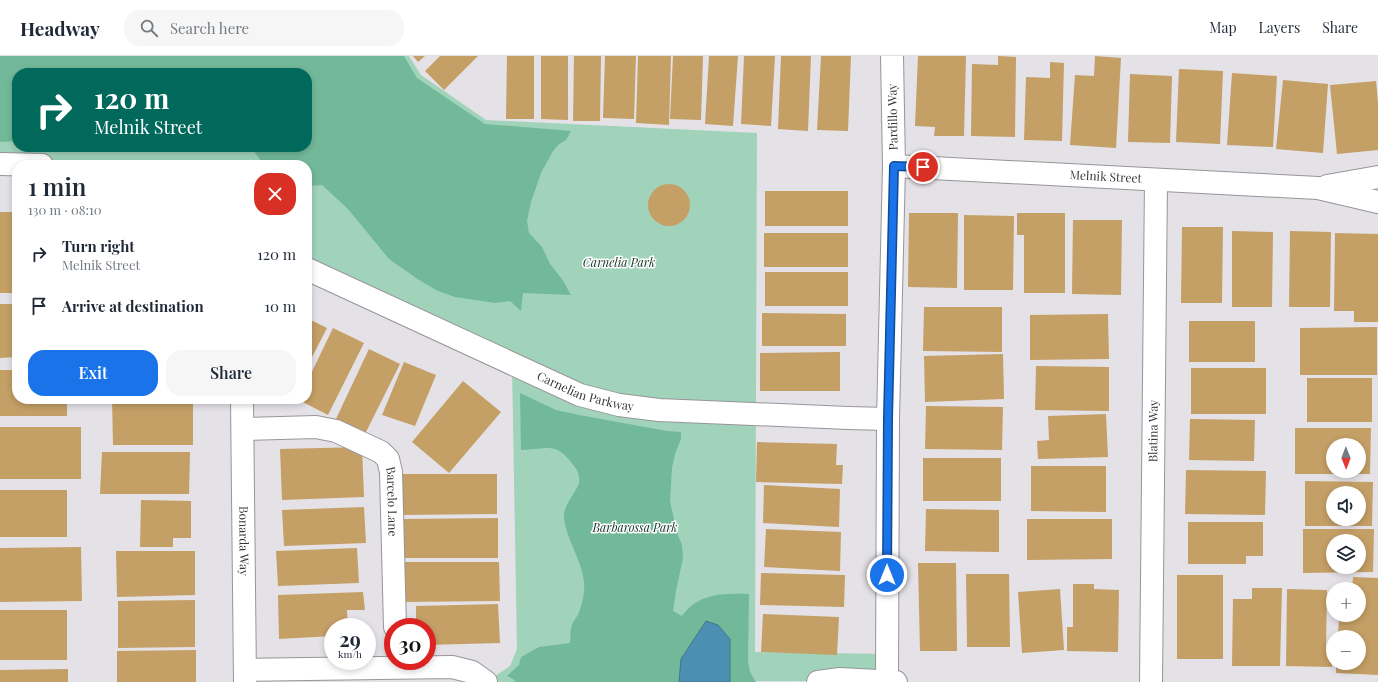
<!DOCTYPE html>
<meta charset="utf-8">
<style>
body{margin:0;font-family:"Playfair Display",serif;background:#f6f6f7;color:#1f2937;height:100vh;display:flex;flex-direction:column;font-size:15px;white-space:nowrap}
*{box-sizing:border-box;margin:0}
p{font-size:13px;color:#747a83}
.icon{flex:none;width:22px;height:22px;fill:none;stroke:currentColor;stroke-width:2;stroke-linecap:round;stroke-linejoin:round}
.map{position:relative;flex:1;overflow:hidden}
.drawer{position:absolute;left:12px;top:104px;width:300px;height:244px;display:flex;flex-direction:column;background:#fff;border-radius:16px;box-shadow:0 2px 6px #0003}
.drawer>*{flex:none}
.banner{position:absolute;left:12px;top:12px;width:300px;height:84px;border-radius:16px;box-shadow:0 2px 6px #0003;background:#00695c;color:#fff;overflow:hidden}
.needle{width:26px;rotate:179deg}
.buttons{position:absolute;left:1326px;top:382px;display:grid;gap:8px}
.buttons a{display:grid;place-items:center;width:40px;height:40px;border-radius:50%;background:#fff;box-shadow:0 2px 6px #0003;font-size:20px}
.speed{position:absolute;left:324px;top:562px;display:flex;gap:8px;font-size:20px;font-weight:700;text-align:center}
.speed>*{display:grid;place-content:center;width:52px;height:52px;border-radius:50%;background:#fff;box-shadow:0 2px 6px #0003;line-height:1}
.speed small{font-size:10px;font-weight:400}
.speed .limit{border:6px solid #d22;background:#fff;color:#111}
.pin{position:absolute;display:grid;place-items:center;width:34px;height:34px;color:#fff;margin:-17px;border:2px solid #fff;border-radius:50%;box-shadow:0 1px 4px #0007}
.me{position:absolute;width:44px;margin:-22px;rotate:0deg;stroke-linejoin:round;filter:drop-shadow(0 0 3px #0008)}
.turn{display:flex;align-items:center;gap:14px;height:84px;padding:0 16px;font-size:18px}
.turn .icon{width:52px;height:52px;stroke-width:2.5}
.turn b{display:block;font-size:28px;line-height:34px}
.round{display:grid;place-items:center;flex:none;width:42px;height:42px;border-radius:16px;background:#f6f6f7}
.head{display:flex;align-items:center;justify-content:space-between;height:68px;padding:0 16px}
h1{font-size:24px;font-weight:600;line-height:30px}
.primary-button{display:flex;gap:8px;margin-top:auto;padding:8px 16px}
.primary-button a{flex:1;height:46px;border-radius:16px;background:#1a73e8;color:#fff;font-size:16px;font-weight:600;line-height:46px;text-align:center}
.primary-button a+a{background:#f6f6f7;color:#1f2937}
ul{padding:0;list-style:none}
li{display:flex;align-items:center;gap:12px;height:52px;padding:0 16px}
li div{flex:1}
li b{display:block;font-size:15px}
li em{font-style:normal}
header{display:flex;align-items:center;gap:24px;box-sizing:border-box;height:56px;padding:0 20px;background:#fff;border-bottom:1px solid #e0e1e3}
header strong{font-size:19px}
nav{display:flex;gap:22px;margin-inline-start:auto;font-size:14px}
.search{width:280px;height:36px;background:#f6f6f7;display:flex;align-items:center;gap:10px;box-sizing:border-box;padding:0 14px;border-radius:16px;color:#747a83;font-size:15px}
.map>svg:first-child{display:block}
.green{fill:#a0d3ba;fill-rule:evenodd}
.forest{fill:#72b999}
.water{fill:#4b8fb2;stroke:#45758d}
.building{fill:#c49f66;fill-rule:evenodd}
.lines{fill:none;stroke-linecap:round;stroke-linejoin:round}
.minor-casing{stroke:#979599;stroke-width:24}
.minor{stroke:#fff;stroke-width:22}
.route-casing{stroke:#114b97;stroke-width:10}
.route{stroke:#1a73e8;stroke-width:7}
.labels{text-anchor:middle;stroke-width:3;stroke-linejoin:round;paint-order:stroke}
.street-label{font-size:12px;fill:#383738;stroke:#fff}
.park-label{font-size:12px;font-style:italic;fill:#143527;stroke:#fff}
</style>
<header>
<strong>Headway</strong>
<div class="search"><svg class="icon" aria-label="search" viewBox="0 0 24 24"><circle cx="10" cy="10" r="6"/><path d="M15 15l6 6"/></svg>Search here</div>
<nav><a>Map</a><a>Layers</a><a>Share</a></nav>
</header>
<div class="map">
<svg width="1378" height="626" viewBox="0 0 1378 626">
<rect width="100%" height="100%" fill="#e4e2e6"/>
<path class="green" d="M0 0H409L421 19 486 64 757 77 755 596 887 598V625L486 626 510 610 517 593 512 308 307 213V109H42L0 108ZM17 17H307V91H17Z"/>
<g class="forest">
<polygon points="0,0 404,0 417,22 485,68 571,75 566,84 559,88 553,95 541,117 531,146 527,165 529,177 542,191 550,208 562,223 571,239 523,237 521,255 510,245 495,247 455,241 438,235 419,224 389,203 348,153 322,129 307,130 307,109 264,109 251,91 307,91 307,17 17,17 17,85 0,86"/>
<path d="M520 337 556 354 579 359 667 375 681 376V383L675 398 672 412 670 445 677 477 682 489 683 502 676 535 673 555 682 560C698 537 724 537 749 538L748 605 750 616 756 626H516L513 623 507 620 519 609 521 601 539 591 570 587C571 581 570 574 572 569 573 565 576 562 578 559 582 549 585 537 584 526 582 504 567 485 564 463 563 448 575 439 579 427 580 421 578 414 574 410 555 384 548 394 521 394Z"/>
</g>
<polygon class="water" points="706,565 718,569 730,583 730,626 679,626 681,603"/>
<g class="building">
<polygon points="413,0 425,0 418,6"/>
<polygon points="440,0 478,0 444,34 425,15"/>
<polygon points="507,0 534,0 534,63 506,63"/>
<polygon points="541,0 568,0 568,64 541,63"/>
<polygon points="574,0 601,0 600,65 573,65"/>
<polygon points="605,0 636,0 634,63 603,62"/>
<polygon points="638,0 671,0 669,69 636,67"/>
<polygon points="673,0 703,0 701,64 670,63"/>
<polygon points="709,0 738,0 733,70 705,68"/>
<polygon points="744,0 775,0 771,70 741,68"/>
<polygon points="781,0 811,0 808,75 778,73"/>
<polygon points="821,0 851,0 848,75 817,74"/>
<polygon points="918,0 966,0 964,80 934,80 935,71 915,70"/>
<polygon points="998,0 1016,1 1015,81 971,80 972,8 998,9"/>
<polygon points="1095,0 1121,2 1116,92 1070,89 1075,19 1094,20"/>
<polygon points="1050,6 1064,7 1062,85 1024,84 1026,21 1050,22"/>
<polygon points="1179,13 1223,15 1220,88 1176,86"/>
<polygon points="1232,17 1277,20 1273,91 1227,89"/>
<polygon points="1130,18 1172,20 1170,87 1128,86"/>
<polygon points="1283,24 1328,28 1323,97 1276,93"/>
<polygon points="1376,25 1378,46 1378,94 1337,98 1330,29"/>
<circle cx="669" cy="149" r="21"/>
<rect x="765" y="135" width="83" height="35"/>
<rect x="0" y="156" width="17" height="81"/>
<polygon points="909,157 958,157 957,232 908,231"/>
<polygon points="1017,157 1065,157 1065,237 1024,237 1024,179 1017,179"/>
<polygon points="964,159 1014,160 1013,234 964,234"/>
<polygon points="1073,164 1122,164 1121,239 1072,238"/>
<polygon points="1182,171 1223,171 1222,247 1181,247"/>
<polygon points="1232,175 1273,176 1272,251 1232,251"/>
<polygon points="1290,175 1331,176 1330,251 1289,251"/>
<rect x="764" y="177" width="84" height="34"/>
<polygon points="1335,177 1378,178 1378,266 1354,266 1354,255 1334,255"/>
<rect x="765" y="216" width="83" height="34"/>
<polygon points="0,248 17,248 17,301 0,302"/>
<polygon points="924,251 1002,251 1002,296 923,295"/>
<polygon points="762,257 846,258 846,290 762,290"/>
<polygon points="1108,258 1109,303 1030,304 1030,259"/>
<polygon points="307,262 327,272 307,311"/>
<rect x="1189" y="265" width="66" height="41"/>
<polygon points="1377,271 1377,319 1300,319 1300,272"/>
<polygon points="333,272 364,287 328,359 297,343 307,343 307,326"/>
<polygon points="369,293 400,308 364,380 335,365"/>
<polygon points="840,296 840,335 760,335 760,297"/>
<polygon points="1003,298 1004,343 925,346 924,300"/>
<polygon points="404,306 436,319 415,370 382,359"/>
<polygon points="1036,310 1109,311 1109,355 1035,354"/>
<rect x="1191" y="312" width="75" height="46"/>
<polygon points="0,314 17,314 17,343 67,343 67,360 0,360"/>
<rect x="1307" y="322" width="65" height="44"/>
<polygon points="463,325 501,356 449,417 412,386"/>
<polygon points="112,343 193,343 193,389 113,389"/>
<polygon points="926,350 1003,351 1002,394 925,393"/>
<polygon points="1106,358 1108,401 1038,403 1037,385 1049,384 1048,360"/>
<polygon points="1190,363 1255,364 1254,405 1189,404"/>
<rect x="0" y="371" width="81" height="52"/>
<path d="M1295 372H1371L1370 418H1295ZM1333 389H1359V415H1333Z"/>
<polygon points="757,386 837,388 836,409 843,409 842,428 756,426"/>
<polygon points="362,391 364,441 282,444 280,393"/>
<polygon points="102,396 190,396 189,438 100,438"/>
<rect x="923" y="402" width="78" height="43"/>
<polygon points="1031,410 1106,410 1106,456 1031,455"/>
<polygon points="1186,414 1266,415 1265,459 1185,458"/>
<polygon points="401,418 497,418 497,458 401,459"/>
<path d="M1305 425 1373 426 1372 470H1305ZM1333 437H1359V463H1333Z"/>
<polygon points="764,429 840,433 839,471 763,467"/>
<rect x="0" y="434" width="67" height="47"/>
<polygon points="141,444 191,445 191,482 173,482 173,491 140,491"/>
<polygon points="364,451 366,487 284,490 282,454"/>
<polygon points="926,453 999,454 999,496 925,495"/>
<polygon points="498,462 498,502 402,502 402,463"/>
<polygon points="1027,463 1112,463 1112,503 1027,504"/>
<polygon points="1188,466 1263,466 1263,500 1246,500 1246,508 1188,508"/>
<polygon points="766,473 841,476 840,515 764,511"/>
<path d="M1303 473H1374L1373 516 1303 517ZM1333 485H1359V511H1333Z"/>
<polygon points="81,491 82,545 0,546 0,492"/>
<polygon points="357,492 359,527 278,530 276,495"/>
<polygon points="116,495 195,495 195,539 117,541"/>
<polygon points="403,506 499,506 500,545 403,546"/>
<polygon points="918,507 956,507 957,595 920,595"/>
<polygon points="761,517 845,519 844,551 760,549"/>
<polygon points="966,518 1009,518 1010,591 967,591"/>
<rect x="1177" y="519" width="46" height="84"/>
<polygon points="1353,521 1378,522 1378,619 1336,617 1336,607 1359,607 1359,581 1338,581 1339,559 1359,559 1359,533 1352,533"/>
<polygon points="1073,528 1094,528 1094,533 1119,534 1118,596 1067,595 1067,571 1073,571"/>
<polygon points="1252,532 1282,532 1280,610 1232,610 1233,543 1252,543"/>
<polygon points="1060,533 1064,594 1022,597 1018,536"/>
<polygon points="1287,533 1327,534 1326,591 1332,592 1332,611 1286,610"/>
<polygon points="363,536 365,554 347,554 348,571 333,571 333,580 279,583 278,539"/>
<polygon points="195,544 195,591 118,592 118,545"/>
<polygon points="498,548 500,587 427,589 427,571 410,571 410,565 416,565 416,550"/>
<rect x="0" y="554" width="67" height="50"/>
<polygon points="763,558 839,561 837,599 761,596"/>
<polygon points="196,594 196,626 117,626 117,595"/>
<polygon points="68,613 68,626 0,626 0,614"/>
</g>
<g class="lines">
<defs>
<g id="minor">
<polyline points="0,108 42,109"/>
<path id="s1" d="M894 110 1318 132 1378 146"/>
<polyline points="1327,130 1378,121"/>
<path id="s2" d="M307 213 580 339 619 349 659 354 848 362 888 363"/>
<path id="s3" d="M242 343 245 626"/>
<path id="s4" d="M243 373 316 371 336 375 381 396 388 403 391 416 395 571"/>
<polyline points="245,614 452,611 472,616 486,626"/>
<polyline points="887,625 888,363 894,110 892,0"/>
<polyline points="818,626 840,623 896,626"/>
<path id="s5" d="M1151 626 1156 124"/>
</g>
</defs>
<use href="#minor" class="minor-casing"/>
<use href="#minor" class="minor"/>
</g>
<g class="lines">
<defs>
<polyline id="route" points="887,519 888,362 894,110 923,111"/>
</defs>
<use href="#route" class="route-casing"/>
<use href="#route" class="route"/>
</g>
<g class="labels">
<g class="street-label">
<text transform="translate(893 61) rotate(-91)" y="4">Pardillo Way</text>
<text dy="4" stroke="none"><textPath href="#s1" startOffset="212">Melnik Street</textPath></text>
<text dy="4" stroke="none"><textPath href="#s2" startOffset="305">Carnelian Parkway</textPath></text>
<text dy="4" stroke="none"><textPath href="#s5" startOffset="251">Blatina Way</textPath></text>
<text dy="4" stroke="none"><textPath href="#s4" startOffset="196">Barcelo Lane</textPath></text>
<text dy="4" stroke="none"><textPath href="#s3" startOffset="142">Bonarda Way</textPath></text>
</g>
<g class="park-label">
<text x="619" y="211">Carnelia Park</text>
<text x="635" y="476">Barbarossa Park</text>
</g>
</g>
</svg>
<div class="buttons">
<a><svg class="needle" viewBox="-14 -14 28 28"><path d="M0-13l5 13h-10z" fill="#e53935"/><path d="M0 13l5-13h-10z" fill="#747a83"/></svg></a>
<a><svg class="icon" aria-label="sound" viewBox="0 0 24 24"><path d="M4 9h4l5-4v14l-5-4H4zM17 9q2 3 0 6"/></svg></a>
<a><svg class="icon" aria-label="layers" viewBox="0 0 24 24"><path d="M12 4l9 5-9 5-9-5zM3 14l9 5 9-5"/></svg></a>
<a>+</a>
<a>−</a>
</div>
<div class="speed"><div>29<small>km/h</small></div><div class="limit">30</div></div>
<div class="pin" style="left:923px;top:111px;background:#d93025"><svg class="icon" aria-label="arrive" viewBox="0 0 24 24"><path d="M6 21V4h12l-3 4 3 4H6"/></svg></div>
<svg class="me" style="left:887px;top:519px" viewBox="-20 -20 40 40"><circle r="17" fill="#1a73e8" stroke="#fff" stroke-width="3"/><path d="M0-11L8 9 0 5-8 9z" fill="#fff"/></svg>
<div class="banner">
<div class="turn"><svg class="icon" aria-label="right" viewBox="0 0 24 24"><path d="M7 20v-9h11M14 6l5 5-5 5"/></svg><div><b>120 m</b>Melnik Street</div></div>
</div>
<section class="drawer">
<div class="head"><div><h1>1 min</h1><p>130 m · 08:10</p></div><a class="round" style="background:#d93025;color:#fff"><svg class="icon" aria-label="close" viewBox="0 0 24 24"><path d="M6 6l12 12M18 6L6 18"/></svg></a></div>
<ul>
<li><svg class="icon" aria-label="right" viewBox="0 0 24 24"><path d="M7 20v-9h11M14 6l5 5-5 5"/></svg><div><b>Turn right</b><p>Melnik Street</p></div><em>120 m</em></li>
<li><svg class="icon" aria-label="arrive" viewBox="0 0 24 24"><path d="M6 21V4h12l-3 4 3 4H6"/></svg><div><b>Arrive at destination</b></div><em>10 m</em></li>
</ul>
<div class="primary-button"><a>Exit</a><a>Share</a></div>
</section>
</div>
